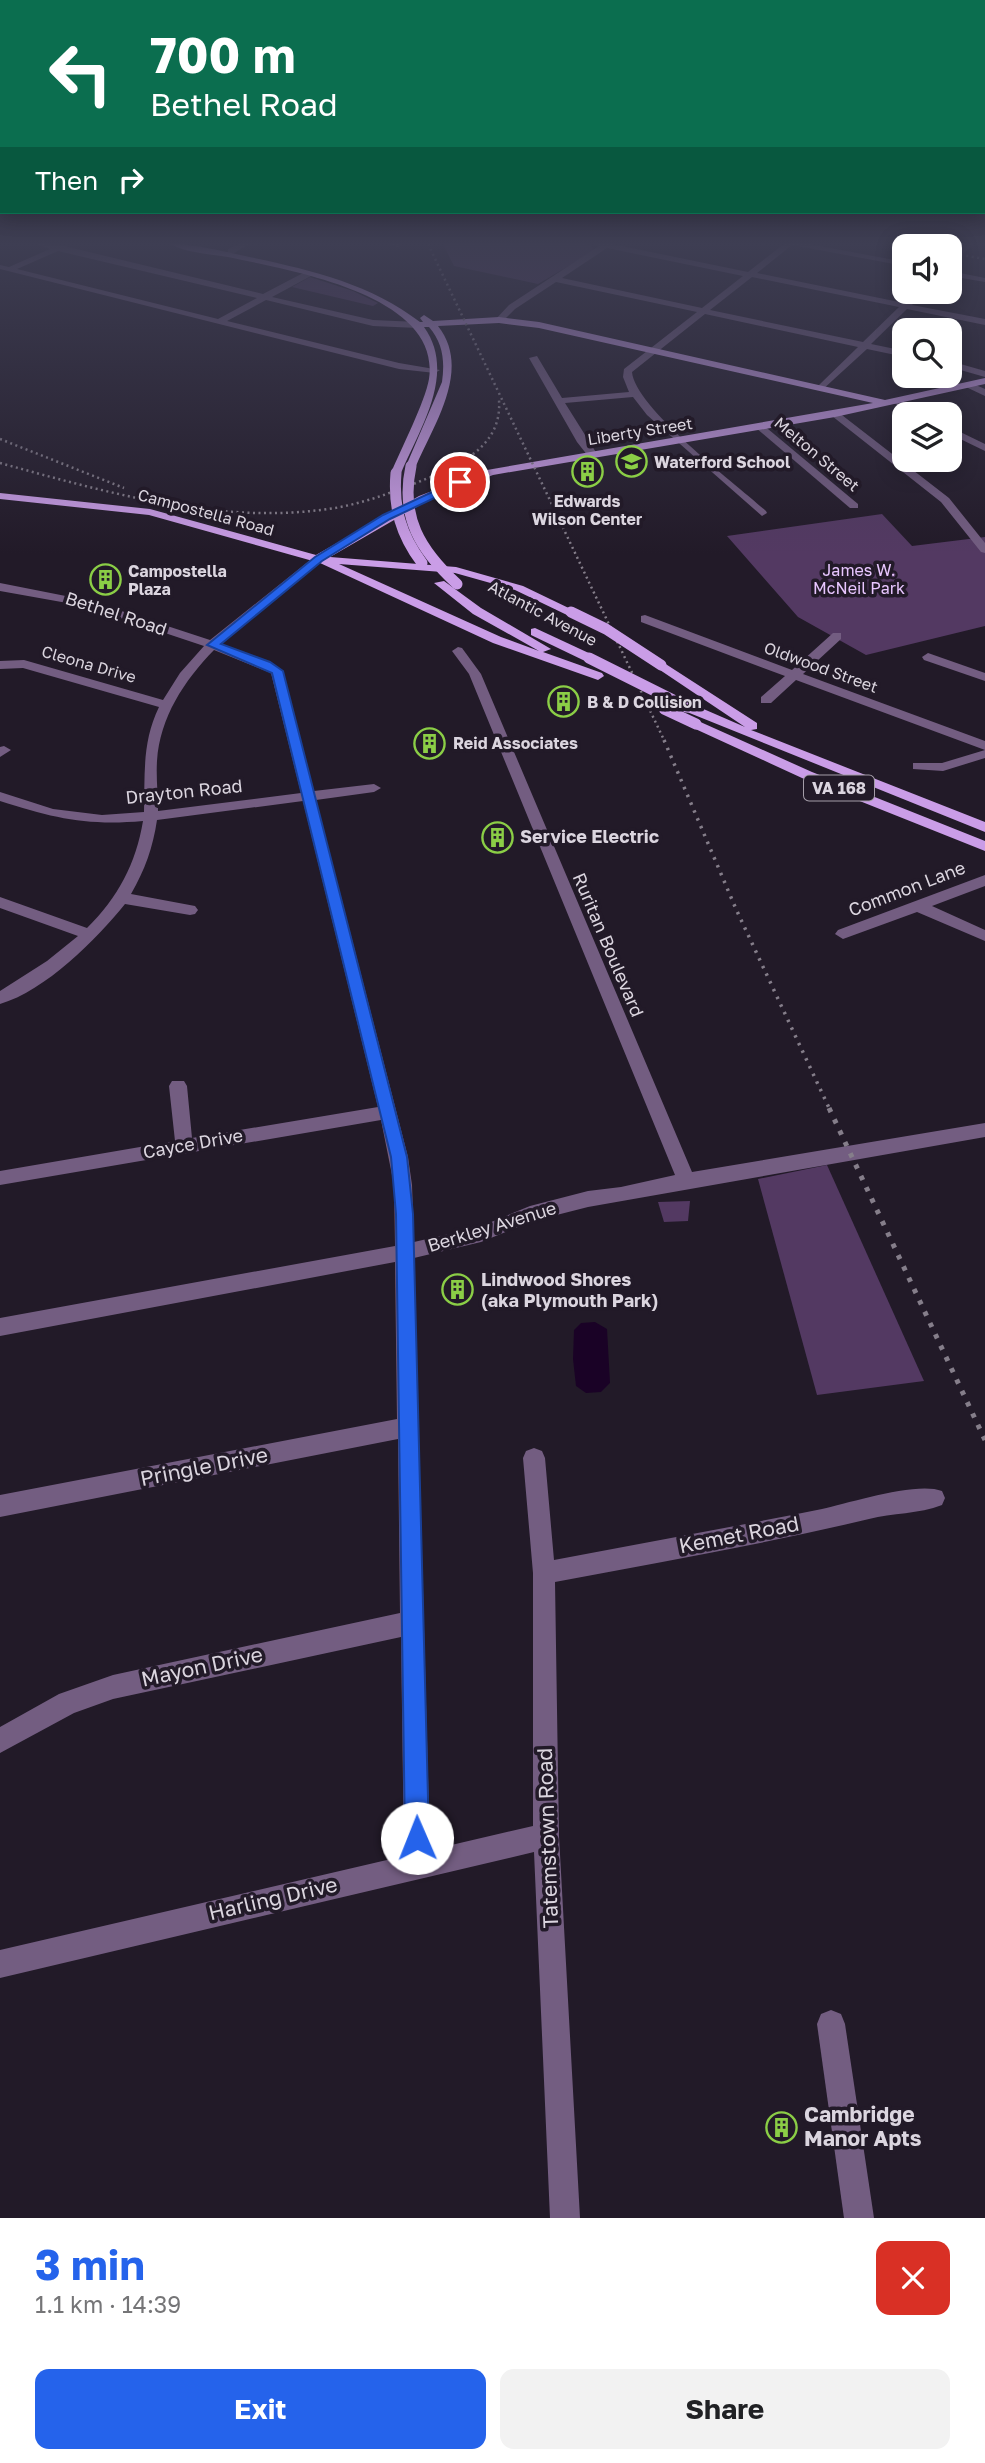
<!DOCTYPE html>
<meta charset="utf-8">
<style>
body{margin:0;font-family:"Golos Text",sans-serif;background:#f2f2f2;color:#202124;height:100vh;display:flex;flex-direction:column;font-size:26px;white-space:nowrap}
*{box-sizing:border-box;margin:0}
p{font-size:23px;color:#757577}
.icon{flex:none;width:38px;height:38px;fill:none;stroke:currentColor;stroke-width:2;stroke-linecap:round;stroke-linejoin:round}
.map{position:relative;height:2218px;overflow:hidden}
.panel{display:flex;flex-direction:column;background:#fff;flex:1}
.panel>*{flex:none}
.guide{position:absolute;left:0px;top:0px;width:985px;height:214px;box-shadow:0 4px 18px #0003;background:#0b6e4f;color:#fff;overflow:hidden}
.tools{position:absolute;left:892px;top:234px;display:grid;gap:14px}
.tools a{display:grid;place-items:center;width:70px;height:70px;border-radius:14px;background:#fff;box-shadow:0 4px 18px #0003;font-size:35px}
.pin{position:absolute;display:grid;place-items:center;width:60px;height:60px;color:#fff;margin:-30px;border:4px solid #fff;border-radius:50%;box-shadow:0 2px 7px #0007}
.me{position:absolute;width:77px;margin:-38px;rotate:359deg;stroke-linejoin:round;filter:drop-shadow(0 0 5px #0008)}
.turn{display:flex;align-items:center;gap:24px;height:147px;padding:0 35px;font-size:32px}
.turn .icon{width:91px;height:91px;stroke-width:2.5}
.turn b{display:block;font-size:49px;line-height:60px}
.then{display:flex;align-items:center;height:66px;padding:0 35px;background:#0003;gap:14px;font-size:26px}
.round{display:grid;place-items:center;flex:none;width:74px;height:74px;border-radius:14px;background:#f2f2f2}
.headline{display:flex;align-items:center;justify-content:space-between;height:119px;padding:0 35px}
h1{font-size:42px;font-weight:700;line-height:52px;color:#2563eb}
.primary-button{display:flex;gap:14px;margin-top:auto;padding:14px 35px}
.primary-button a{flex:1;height:80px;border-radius:14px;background:#2563eb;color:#fff;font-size:28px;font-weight:700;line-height:80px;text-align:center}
.primary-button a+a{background:#f2f2f2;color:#202124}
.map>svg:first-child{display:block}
.green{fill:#533962}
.water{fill:#1a0226}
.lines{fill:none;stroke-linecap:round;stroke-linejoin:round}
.minor{fill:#735d81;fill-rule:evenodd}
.major{fill:#ca9de7;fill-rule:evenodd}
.rail-far2{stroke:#857e8a;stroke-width:2.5;stroke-dasharray:2 3.5;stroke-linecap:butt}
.rail-far1{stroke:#857e8a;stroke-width:3.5;stroke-dasharray:2.5 6;stroke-linecap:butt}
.rail{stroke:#857e8a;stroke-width:5;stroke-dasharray:4.5 8;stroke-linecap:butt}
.major-bridge{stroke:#ca9de7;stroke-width:11}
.route{fill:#2563eb;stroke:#184099;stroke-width:2}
.labels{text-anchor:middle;stroke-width:7;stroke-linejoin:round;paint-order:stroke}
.far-street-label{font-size:16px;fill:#dbd5df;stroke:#221a28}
.far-poi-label{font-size:16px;font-weight:bold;fill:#dbd5df;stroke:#221a28;text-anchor:start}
.far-park-label{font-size:16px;fill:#e8c6ff;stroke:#221a28}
.shield{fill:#221a28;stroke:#a49da8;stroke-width:2}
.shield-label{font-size:16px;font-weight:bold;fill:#dbd5df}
.street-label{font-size:18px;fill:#dbd5df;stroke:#221a28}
.poi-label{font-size:18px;font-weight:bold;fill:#dbd5df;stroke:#221a28;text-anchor:start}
.near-street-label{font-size:21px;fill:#dbd5df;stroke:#221a28}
.near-poi-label{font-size:21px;font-weight:bold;fill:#dbd5df;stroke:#221a28;text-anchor:start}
</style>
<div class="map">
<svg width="985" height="2218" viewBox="0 0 985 2218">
<rect width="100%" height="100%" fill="#221a28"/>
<g class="green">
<polygon points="443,244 584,244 591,245 594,251 538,284 454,266"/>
<polygon points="310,277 353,291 378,303 373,306 292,287"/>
<polygon points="882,514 912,546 985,537 985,626 866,655 798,617 727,536"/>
<polygon points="827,1165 924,1381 817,1395 758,1179"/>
<polygon points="690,1201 688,1221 664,1222 658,1202"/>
</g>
<polygon class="water" points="595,1322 607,1329 610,1383 601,1392 586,1393 576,1386 573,1359 574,1330 581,1323"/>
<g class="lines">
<g class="minor">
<path d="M36 244 60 245 263 294 305 272H311V276L272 297 373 320 418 322 422 325 418 328 373 326 266 300 227 321 399 363 440 370 435 373 399 369 0 269V265L9 267 50 249ZM58 251 257 298 218 319 17 269Z"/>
<polygon points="239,244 249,244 234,253 228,253 228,249"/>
<polygon points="388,244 401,244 402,245 398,247"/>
<path d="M595 244H612L748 272 784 244H809L905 262V266L792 245 757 273 904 303 915 292H924L912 305 985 319V325L907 309 871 344 905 351V357L867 349 821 391 816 388 818 386 858 347 705 314 632 372C635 408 736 484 766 511L767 513 762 516 647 415 633 397 565 403 597 454 588 456 577 442 529 358 537 356 562 398 629 392 623 377 624 369 697 312 556 282 515 309 502 322 495 320 509 305 599 246ZM607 248 743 276 702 308 562 278ZM752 277 899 307 863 342 710 310Z"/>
<polygon points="965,244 974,244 950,265 950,258"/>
<polygon points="950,271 985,278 985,282 950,276"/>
<polygon points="950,361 985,371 985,377 950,367"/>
<polygon points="969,382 985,389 985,396 966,387 966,383"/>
<polygon points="897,398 925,413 927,415 914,415 894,403 892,401"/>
<polygon points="832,412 838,412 949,498 985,543 985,553 981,552 941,502 832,416"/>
<polygon points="756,424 762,424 858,504 858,508 850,508 756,428"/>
<polygon points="950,427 985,444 985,451 950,434"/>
<path d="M314 557 324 559 220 644 270 662 283 671 314 791 374 784 381 788 374 792 316 800 408 1157 412 1185 414 1242 479 1227 530 1206 588 1191 621 1187 675 1175 469 674 452 651 458 647 462 648 481 674 692 1172 985 1123V1137L588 1207 533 1221 481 1242 414 1258 430 1850 533 1826V1573L523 1458 526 1451 534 1448 542 1451 545 1458 554 1560C643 1543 733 1527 822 1509 849 1503 917 1481 942 1491L945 1498 942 1505C919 1514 892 1513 869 1519 765 1544 660 1562 555 1582L559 1836 580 2218H550L534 1852 0 1978V1950L404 1856 401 1637 113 1699 74 1713 0 1753V1727L59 1694 113 1675 400 1613 398 1439 0 1517V1495L397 1419 395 1262 0 1336V1318L395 1246 394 1185 381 1120 0 1185V1171L175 1141 169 1086 172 1081H184L187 1086 192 1138 378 1107 303 801 157 820C153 847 145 870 131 894L195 906 198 910 195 914 190 915 125 904C97 939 45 991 0 1004V991L47 961 78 936 0 908V897L87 928C118 898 136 863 143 821 87 826 53 818 0 801V792L53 809 102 815 144 812C145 774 142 742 159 707L23 668 0 669V661L24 660 163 700 180 673 204 646 84 606 0 591V583L91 601 210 640ZM214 650 271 673 301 793 158 811C158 794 156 777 157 761 160 717 184 681 214 650Z"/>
<polygon points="645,615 792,670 833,633 841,633 841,639 803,674 985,741 985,758 943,771 913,769 913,763 942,763 985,750 796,680 771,703 761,703 761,697 785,676 641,622 641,616"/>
<polygon points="928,653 985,673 985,681 924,660 922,657"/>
<polygon points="4,746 11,750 0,757 0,747"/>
<polygon points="985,875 985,886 932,906 985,930 985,941 917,912 843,939 835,934 838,930"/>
<polygon points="831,2010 841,2014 845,2024 874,2218 844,2218 817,2024 821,2014"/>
</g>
<g class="major">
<path d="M171 244C196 244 221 251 245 256 307 269 370 283 420 322H423L420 318 424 315 433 321 499 317 539 322 885 400 985 378V384L835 417 493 475 427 501 330 557 456 567 523 586 577 612 567 615 515 590 455 573 339 564 501 637 539 651 473 614 434 583 444 581 481 608 551 649 543 652 602 673 604 676 598 680 493 643 320 563 149 515 0 499V493L150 509 316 555 419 496 487 470 873 403 539 328 499 323 438 326C472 369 434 424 416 466L411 469 406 466 442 382C445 361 443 343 429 327H424C457 373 420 428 401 473L396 476 391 473C401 449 425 402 429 379 442 294 288 270 228 257 210 254 186 253 171 244Z"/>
<polygon points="535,628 593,655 595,658 593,661 585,661 531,635 531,629"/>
<polygon points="661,661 757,723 757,729 751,730 985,822 985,832 682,710 682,704 692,704 745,727 657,668 655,665"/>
<polygon points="696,720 812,772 985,841 985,851 802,778 691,727 689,724"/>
</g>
<g class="rail-far2">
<polyline points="428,244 665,742"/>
<polyline points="909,244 924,247"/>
<polyline points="950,253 985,259"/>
<polyline points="0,439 124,488"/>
<path d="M0 463C109 493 221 526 335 508 370 502 403 488 436 475 469 460 502 441 499 400"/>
</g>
<polyline class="rail-far1" points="664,740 736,909 830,1110"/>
<polyline class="rail" points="829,1108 985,1440"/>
<g class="major-bridge">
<path d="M411 466C400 517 420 550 457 584"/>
<path d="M396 473C393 508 401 535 422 563"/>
<polyline points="571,612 606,629 661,665"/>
<polyline points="589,658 687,707"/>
<polyline points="664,709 696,724"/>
</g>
</g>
<linearGradient id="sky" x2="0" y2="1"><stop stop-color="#130e16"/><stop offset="0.44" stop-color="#3e3e53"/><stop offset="1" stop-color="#3e3e53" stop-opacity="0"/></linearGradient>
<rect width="985" height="554" fill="url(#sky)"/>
<polygon class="route" points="460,479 465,482 464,484 390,519 322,561 221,644 270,662 283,671 407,1157 413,1214 429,1838 425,1846 417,1850 409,1846 405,1838 396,1214 391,1157 272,673 207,645 315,557 383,515"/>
<defs>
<symbol id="school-ring" viewBox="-11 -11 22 22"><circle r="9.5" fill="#221a28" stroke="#8bce46" stroke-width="1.5"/><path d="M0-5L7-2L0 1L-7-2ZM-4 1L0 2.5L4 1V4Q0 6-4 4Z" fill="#8bce46"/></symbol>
<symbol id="building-ring" viewBox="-11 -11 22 22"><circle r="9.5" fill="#221a28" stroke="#8bce46" stroke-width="1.5"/><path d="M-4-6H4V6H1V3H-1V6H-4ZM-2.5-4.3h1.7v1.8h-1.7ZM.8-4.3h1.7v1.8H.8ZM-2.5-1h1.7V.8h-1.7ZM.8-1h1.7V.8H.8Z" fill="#8bce46"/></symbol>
</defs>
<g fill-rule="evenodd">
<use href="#school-ring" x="614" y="444" width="35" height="35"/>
<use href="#building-ring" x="570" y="454" width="35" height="35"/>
<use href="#building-ring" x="88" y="562" width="35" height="35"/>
<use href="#building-ring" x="546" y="684" width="35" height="35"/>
<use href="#building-ring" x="412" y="726" width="35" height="35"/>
<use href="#building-ring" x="480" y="820" width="35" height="35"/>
<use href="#building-ring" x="440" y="1272" width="35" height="35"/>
<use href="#building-ring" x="764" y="2110" width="35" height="35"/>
</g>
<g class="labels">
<g class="far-street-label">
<text transform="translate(640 431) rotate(-9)" y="6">Liberty Street</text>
<text transform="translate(817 454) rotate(40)" y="6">Melton Street</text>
<text transform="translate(206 512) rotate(15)" y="6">Campostella Road</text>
<text transform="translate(543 613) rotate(28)" y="6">Atlantic Avenue</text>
<text transform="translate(89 664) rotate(16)" y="6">Cleona Drive</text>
<text transform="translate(821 667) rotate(20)" y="6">Oldwood Street</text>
</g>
<g class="far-poi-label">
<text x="654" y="468">Waterford School</text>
<text x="587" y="507" text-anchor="middle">Edwards<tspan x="587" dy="18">Wilson Center</tspan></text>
<text x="128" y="577">Campostella<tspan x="128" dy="18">Plaza</tspan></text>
<text x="587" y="708">B &amp; D Collision</text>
<text x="453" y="749">Reid Associates</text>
</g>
<g class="far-park-label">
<text x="859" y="576">James W.<tspan x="859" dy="18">McNeil Park</tspan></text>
</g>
<rect class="shield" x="804" y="775.5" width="70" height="25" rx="5"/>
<g class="shield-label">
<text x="839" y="794">VA 168</text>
</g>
<g class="street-label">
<text transform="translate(116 614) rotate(18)" y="6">Bethel Road</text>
<text transform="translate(184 792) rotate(-6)" y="6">Drayton Road</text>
<text transform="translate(907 889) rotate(-21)" y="6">Common Lane</text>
<text transform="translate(608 945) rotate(67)" y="6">Ruritan Boulevard</text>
<text transform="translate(193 1144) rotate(-10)" y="6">Cayce Drive</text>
<text transform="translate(492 1227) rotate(-17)" y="6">Berkley Avenue</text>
</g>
<g class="poi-label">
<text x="520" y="843">Service Electric</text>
<text x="481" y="1286">Lindwood Shores<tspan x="481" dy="21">(aka Plymouth Park)</tspan></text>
</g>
<g class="near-street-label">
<text transform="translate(204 1467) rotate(-11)" y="7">Pringle Drive</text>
<text transform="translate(739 1535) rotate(-11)" y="7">Kemet Road</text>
<text transform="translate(202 1667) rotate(-12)" y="7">Mayon Drive</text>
<text transform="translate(548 1838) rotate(-92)" y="7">Tatemstown Road</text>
<text transform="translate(273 1899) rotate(-13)" y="7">Harling Drive</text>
</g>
<g class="near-poi-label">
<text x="804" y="2122">Cambridge<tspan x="804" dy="24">Manor Apts</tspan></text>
</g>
</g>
</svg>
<div class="tools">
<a><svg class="icon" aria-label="sound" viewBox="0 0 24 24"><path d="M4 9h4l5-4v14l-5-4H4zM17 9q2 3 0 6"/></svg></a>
<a><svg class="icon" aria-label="search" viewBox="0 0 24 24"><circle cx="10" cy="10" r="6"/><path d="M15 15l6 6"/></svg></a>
<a><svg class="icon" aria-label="layers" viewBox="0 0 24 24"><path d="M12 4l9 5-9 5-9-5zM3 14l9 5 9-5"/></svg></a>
</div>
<div class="pin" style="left:460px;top:482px;background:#d93025"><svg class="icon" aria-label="arrive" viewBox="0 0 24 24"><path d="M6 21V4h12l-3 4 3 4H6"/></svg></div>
<svg class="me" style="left:417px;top:1838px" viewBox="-20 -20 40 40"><circle r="19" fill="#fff"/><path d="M0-13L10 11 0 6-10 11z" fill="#2563eb"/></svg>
<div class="guide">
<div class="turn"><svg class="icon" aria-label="left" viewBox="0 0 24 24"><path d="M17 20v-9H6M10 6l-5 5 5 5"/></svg><div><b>700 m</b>Bethel Road</div></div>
<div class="then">Then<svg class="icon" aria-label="right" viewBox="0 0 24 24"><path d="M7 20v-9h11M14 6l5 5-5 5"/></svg></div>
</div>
</div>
<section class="panel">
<div class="headline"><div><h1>3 min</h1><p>1.1 km · 14:39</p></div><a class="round" style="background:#d93025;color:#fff"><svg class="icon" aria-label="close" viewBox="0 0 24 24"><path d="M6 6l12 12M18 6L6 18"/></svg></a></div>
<div class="primary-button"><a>Exit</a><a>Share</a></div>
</section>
